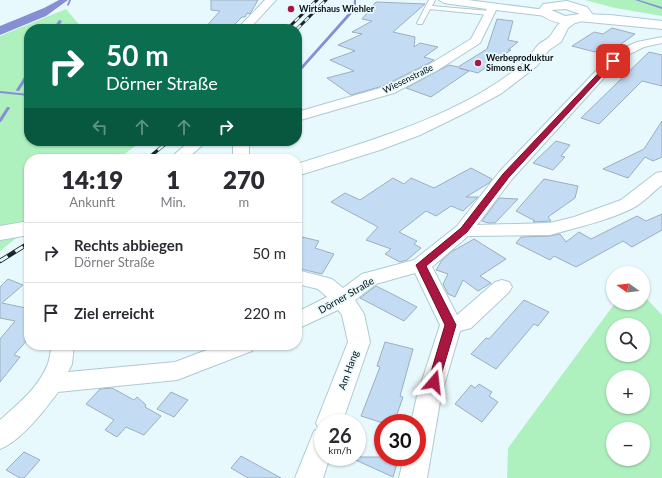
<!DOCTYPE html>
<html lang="de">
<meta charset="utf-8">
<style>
body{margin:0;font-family:Lato,sans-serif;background:#f2f2f3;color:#2b2b33;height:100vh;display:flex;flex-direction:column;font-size:15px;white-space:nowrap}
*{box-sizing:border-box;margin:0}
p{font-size:13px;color:#7c7c81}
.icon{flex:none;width:22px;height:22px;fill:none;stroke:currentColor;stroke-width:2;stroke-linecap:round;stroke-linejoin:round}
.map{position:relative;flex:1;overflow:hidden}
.drawer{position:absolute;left:24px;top:154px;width:278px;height:196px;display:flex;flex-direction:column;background:#fff;border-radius:16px;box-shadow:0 1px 3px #0004}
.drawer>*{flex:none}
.guide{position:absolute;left:24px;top:24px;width:278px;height:122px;border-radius:16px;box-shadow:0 1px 3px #0004;background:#0b6e4f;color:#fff;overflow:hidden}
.needle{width:26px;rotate:284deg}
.tools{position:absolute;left:606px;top:266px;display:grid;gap:8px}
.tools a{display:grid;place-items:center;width:44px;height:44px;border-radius:50%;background:#fff;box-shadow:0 1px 3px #0004;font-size:20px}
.speed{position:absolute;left:314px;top:414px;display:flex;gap:8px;font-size:20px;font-weight:700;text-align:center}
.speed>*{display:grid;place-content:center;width:52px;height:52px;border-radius:50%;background:#fff;box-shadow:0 1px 3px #0004;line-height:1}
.speed small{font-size:10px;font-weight:400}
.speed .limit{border:6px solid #d22;background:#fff;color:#111}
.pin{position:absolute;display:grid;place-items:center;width:34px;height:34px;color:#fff;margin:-17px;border-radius:8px;box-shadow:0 2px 6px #0006}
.me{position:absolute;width:44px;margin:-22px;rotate:17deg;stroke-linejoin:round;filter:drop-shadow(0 0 3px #0008)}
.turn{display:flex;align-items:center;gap:14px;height:84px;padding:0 16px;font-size:18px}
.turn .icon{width:52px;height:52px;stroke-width:2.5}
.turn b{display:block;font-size:28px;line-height:34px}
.lanes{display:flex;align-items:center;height:38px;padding:0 16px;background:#0003;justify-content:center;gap:20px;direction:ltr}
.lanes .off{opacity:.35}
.eta{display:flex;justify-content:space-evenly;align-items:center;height:68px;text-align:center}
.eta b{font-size:24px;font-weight:800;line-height:28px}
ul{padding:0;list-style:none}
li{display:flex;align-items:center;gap:12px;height:60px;padding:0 16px;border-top:1px solid #e1e1e2}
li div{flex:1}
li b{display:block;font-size:15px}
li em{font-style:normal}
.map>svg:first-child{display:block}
.green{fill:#aff0bf;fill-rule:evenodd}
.water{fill:#878fd4}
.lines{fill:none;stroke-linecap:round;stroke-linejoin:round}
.stream{fill:#878fd4;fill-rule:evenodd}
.building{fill:#c4dcf3;stroke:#9caebe}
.lane-casing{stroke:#aecad2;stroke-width:2}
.street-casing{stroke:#aecad2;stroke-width:2}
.secondary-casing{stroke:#aecad2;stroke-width:2}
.primary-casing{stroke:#aecad2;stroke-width:2}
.lane{fill:#fff;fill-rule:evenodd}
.street{fill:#fff;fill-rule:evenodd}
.secondary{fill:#fff;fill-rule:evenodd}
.primary{fill:#fff;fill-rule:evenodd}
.rail-far2-casing{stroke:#1c2628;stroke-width:3}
.rail-far1-casing{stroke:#1c2628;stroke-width:3.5}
.rail-casing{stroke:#1c2628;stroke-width:4.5}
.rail-far2{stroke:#e8f9fd;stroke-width:2;stroke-dasharray:5.5;stroke-linecap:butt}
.rail-far1{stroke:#e8f9fd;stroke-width:2.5;stroke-dasharray:7;stroke-linecap:butt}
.rail{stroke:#e8f9fd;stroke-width:3;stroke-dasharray:9;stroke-linecap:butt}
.route{fill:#ab1640;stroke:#6f0e2a}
.poi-dot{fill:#ab1640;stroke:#e8f9fd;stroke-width:1.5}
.labels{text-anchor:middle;stroke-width:3.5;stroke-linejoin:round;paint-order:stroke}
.far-poi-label{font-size:9px;font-weight:bold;fill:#050e10;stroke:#e8f9fd;text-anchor:start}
.far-street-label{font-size:9px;fill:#050e10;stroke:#e8f9fd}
.street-label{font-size:10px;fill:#050e10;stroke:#e8f9fd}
</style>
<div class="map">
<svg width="662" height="478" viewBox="0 0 662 478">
<rect width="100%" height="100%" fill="#e8f9fd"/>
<g class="green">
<polygon points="585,0 662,0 662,16 615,8"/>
<polygon points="66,9 83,29 29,29 29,83 24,88 29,90 29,141 142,141 118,159 29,159 29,228 0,251 0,36"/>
<path d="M643 295 662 315V478H507L508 448 615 303H643ZM613 325H643V355H613ZM613 377H643V407H613ZM613 429H643V459H613Z"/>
</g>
<polygon class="water" points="59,0 68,0 46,16 0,35 0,26 44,8"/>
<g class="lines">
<g class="stream">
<polygon points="69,0 71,0 69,5 68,6 67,5"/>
<polygon points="354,0 356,0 356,9 298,74 297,74 297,71 353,8"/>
<polygon points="635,0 639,0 662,7 662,9"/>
<polygon points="59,20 62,21 57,29 53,29"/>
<polygon points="28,71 29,71 29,75 19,91 17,91 16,90"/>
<polygon points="0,91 29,94 29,96 0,93"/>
<polygon points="7,107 9,107 10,108 1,122 0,122 0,118"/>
</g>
</g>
<g class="building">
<polygon points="211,0 258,0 250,14 247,13 245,17 242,17 230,29 204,29 220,11 211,10"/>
<polygon points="376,2 425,4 393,32 415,37 414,47 420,43 438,47 424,57 434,60 429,63 383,86 351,95 327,78 354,71 330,60 355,51 338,45 362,34 352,32 372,21 362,19"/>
<polygon points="497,19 513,21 508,40 518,42 508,50 511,50 478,73 459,68 469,71 431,97 406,88 449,65 458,67 487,49"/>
<polygon points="612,28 635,34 614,49 603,46 595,52 572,46 594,32 603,34"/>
<polygon points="649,52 662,55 662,86 642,81 599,124 581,118"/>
<polygon points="662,121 662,157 653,161 645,157 628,178 603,169 644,149"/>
<polygon points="556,141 570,145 561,156 565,157 553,170 533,163"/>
<polygon points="471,168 492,179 489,183 466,197 478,197 463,211 451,206 436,216 426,211 399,232 417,241 414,244 421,248 407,260 400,262 385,254 391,249 366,240 378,227 331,202 345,193 360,200 393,178 404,184 411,178 434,188"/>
<polygon points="544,179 578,186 575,198 548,217 551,221 533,222 535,221 516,211"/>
<polygon points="499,198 518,199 495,223 488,223 482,221"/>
<polygon points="662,214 662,230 632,247 623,241 576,267 554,256 550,260 516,243 521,237 550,236 560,234 566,242 579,232 591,239 637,216 646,221"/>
<polygon points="302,237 319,241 315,248 334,254 322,274 297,268 297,245"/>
<polygon points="474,239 506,259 480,276 491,283 478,291 463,280 455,297 448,294 443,284 448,274 436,270 442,260 451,252"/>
<polygon points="8,279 23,285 2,303 26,308 29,305 29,338 14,355 20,357 0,382 0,339 15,321 0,318 0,287"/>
<polygon points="376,286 396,296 417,307 404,321 360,298"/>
<polygon points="524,300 549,312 538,326 534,324 496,369 471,354 486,338 489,339"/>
<polygon points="385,342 413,349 400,396 403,397 394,423 383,423 361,416 380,367 377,366"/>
<polygon points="479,384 492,392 489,396 498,402 482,422 455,404 471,385 475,388"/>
<polygon points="112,388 134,400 137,397 146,405 145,407 161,416 144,435 126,427 117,437 105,430 114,420 86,404 100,389"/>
<polygon points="171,392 188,400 174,417 157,409"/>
<polygon points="24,452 40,460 24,478 20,478 6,470"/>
<polygon points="241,456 281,478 248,478 231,468"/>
<polygon points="349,457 399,457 393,477"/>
</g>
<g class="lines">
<defs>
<polygon id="lane" points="429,0 435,0 432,6 489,11 492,13 489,15 430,9 422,24 418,24 417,23"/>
<g id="street">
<polygon points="265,0 276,0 249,29 237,29"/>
<polygon points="439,0 468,0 546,10 551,13 546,16 496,10 480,43 438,70 394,93 297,121 297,112 384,87 430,64 471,39 487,9 444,3"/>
<path d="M662 37V43L644 47 622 58 512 179 477 225 550 223 574 217 621 200 656 173 662 172V185C653 192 643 203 633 208 610 220 575 228 550 235L468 236 432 267 457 315 495 282 502 280 509 282 512 287 509 292 471 328 460 331 441 396 427 478H399L404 457H417V423H411L417 396 440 325 415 273 376 284 355 300 364 314 370 342 342 423H323V457H330L323 478H295L314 431 319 429 316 423 348 342 342 315 338 310 297 329V312L327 297 318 289 297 284V270L332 279 343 288 362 274 414 260 457 226 500 171 614 52 637 42Z"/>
<polygon points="190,141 207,141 187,159 169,159"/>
<polygon points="237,141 253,141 249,146 249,159 233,159 233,146"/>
<path d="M52 345H74L72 364 68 372 175 362 220 345H255L252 351 177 380 58 392C45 410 21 441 0 449V420C17 405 38 388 47 366 50 360 50 352 52 345Z"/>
</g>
<polygon id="secondary" points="582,14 610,15 662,21 662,29 578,21 576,18 578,15"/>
<g id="primary">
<path d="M567 1 587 7 593 15 587 20 575 23 568 28 561 42 549 50 537 66 502 93 467 112 420 135 380 150 297 176V164C373 140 465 114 526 61 531 56 534 49 539 44 543 41 548 39 551 35 554 31 556 26 560 23 551 21 543 18 538 11L543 4ZM566 9 580 14 565 16 551 10Z"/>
<polygon points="29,221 29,235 0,240 0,226"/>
</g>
</defs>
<use href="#lane" class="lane-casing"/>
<use href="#street" class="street-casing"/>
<use href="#secondary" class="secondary-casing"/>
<use href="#primary" class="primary-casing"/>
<use href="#lane" class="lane"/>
<use href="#street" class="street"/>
<use href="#secondary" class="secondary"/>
<use href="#primary" class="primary"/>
<defs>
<g id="rail-far2">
<polyline points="287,29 317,0"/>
<polyline points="297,29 326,0"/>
</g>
<polyline id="rail-far1" points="147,159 169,141"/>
<polyline id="rail" points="0,261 29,243"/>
</defs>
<use href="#rail-far2" class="rail-far2-casing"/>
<use href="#rail-far1" class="rail-far1-casing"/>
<use href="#rail" class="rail-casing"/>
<use href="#rail-far2" class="rail-far2"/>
<use href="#rail-far1" class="rail-far1"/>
<use href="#rail" class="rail"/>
</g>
<polygon class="route" points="611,60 616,61 509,177 467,232 426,266 456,325 439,382 438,385 434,386 429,385 428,382 445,325 416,265 461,228 503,174"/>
<g class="poi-dot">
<circle cx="291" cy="9" r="4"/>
<circle cx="478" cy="63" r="4"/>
</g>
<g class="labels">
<g class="far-poi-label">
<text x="299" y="12">Wirtshaus Wiehler</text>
<text x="486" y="61">Werbeproduktur<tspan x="486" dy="10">Simons e.K.</tspan></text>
</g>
<g class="far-street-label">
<text transform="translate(408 79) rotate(-26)" y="3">Wiesenstraße</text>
</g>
<g class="street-label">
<text transform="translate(346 295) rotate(-30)" y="4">Dörner Straße</text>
<text transform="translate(348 370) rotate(-70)" y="4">Am Hang</text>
</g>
</g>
</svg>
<div class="tools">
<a><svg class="needle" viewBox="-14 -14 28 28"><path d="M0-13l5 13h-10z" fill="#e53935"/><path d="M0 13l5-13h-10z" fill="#7c7c81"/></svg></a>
<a><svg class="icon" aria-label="search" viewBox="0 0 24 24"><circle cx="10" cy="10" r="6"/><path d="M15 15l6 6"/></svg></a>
<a>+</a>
<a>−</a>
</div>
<div class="speed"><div>26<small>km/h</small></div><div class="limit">30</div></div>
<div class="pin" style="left:613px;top:61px;background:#d93025"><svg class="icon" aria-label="arrive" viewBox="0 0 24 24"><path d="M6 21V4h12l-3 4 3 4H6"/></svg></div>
<svg class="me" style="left:434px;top:382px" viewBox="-20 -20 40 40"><path d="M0-17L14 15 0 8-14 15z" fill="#ab1640" stroke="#fff" stroke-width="4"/></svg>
<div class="guide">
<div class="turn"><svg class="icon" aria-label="right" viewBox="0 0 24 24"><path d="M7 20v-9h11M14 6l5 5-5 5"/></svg><div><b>50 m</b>Dörner Straße</div></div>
<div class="lanes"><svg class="icon off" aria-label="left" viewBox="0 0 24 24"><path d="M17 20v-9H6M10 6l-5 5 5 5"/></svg><svg class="icon off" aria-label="ahead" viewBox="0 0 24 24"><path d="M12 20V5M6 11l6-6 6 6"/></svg><svg class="icon off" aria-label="ahead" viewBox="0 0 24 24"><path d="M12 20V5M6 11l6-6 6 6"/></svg><svg class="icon" aria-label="right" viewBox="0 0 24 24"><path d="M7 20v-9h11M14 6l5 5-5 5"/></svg></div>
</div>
<section class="drawer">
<div class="eta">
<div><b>14:19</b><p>Ankunft</p></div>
<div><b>1</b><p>Min.</p></div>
<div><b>270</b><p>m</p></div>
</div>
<ul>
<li><svg class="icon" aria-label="right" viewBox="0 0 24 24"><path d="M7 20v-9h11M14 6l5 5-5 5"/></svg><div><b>Rechts abbiegen</b><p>Dörner Straße</p></div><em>50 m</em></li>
<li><svg class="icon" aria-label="arrive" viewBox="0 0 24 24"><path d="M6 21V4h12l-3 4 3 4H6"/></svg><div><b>Ziel erreicht</b></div><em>220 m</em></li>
</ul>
</section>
</div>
